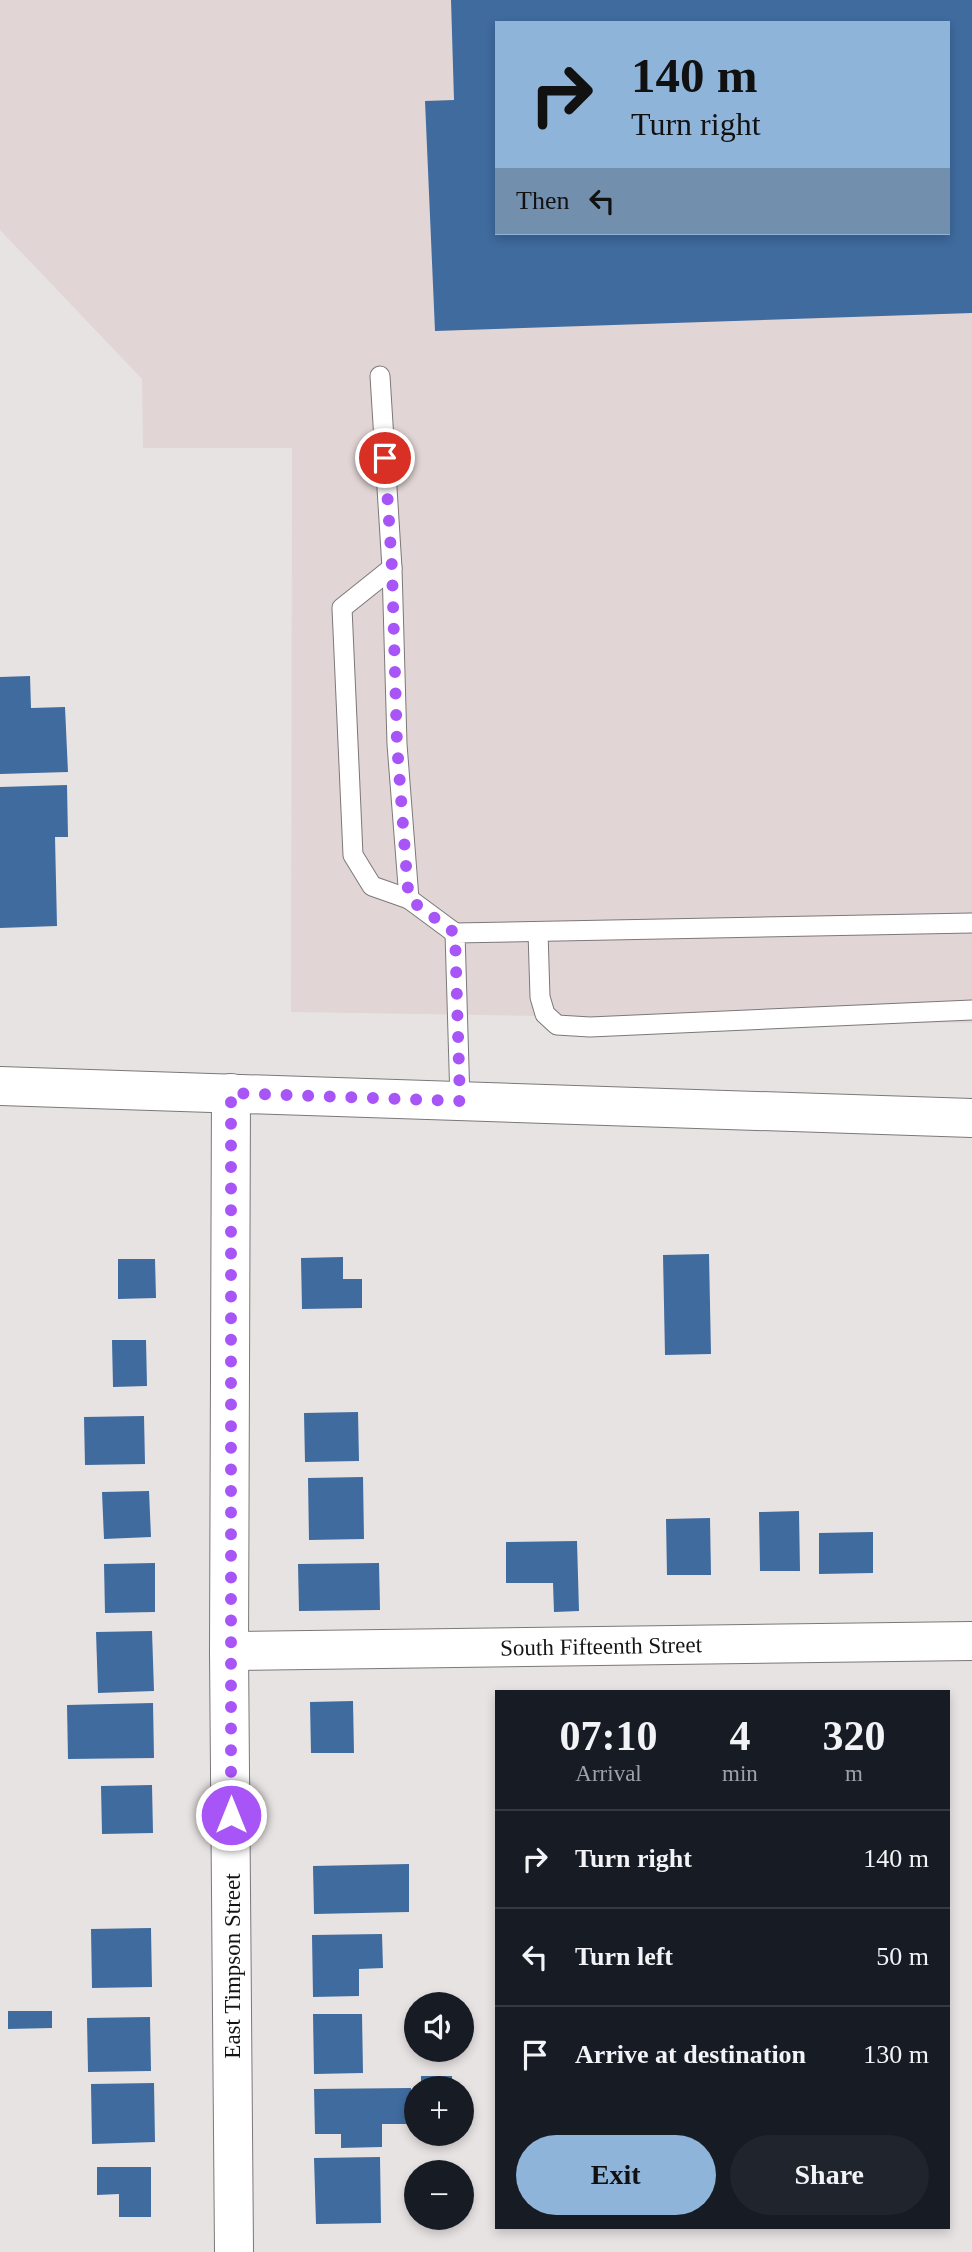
<!DOCTYPE html>
<meta charset="utf-8">
<style>
body{margin:0;font-family:Georgia,serif;background:#20242c;color:#f1f3f6;height:100vh;display:flex;flex-direction:column;font-size:26px;white-space:nowrap}
*{box-sizing:border-box;margin:0}
p{font-size:23px;color:#9ea1a6}
.icon{flex:none;width:38px;height:38px;fill:none;stroke:currentColor;stroke-width:2;stroke-linecap:round;stroke-linejoin:round}
.map{position:relative;flex:1;overflow:hidden}
.details{position:absolute;left:495px;top:1690px;width:455px;height:539px;display:flex;flex-direction:column;background:#171b24;border-radius:0px;box-shadow:0 4px 10px #0003}
.details>*{flex:none}
.banner{position:absolute;left:495px;top:21px;width:455px;height:214px;border-radius:0px;box-shadow:0 4px 10px #0003;background:#8fb4d9;color:#111;overflow:hidden}
.tools{position:absolute;left:404px;top:1992px;display:grid;gap:14px}
.tools a{display:grid;place-items:center;width:70px;height:70px;border-radius:50%;background:#171b24;box-shadow:0 4px 10px #0003;font-size:35px}
.pin{position:absolute;display:grid;place-items:center;width:60px;height:60px;color:#fff;margin:-30px;border:4px solid #fff;border-radius:50%;box-shadow:0 2px 7px #0007}
.me{position:absolute;width:77px;margin:-38px;rotate:0deg;stroke-linejoin:round;filter:drop-shadow(0 0 5px #0008)}
.turn{display:flex;align-items:center;gap:24px;height:147px;padding:0 21px;font-size:32px}
.turn .icon{width:91px;height:91px;stroke-width:2.5}
.turn b{display:block;font-size:49px;line-height:60px}
.then{display:flex;align-items:center;height:66px;padding:0 21px;background:#0003;gap:14px;font-size:26px}
.eta{display:flex;justify-content:space-evenly;align-items:center;height:119px;text-align:center}
.eta b{font-size:42px;font-weight:800;line-height:49px}
.button{display:flex;gap:14px;margin-top:auto;padding:14px 21px}
.button a{flex:1;height:80px;border-radius:42px;background:#8fb4d9;color:#111;font-size:28px;font-weight:800;line-height:80px;text-align:center}
.button a+a{background:#20242c;color:#f1f3f6}
ul{padding:0;list-style:none}
li{display:flex;align-items:center;gap:21px;height:98px;padding:0 21px;border-top:2px solid #363941}
li div{flex:1}
li b{display:block;font-size:26px}
li em{font-style:normal}
.map>svg:first-child{display:block}
.built{fill:#e2d5d5;fill-rule:evenodd}
.building{fill:#3f6b9f;fill-rule:evenodd}
.lines{fill:none;stroke-linecap:round;stroke-linejoin:round}
.service-casing{stroke:#7c7879;stroke-width:21}
.minor-casing{stroke:#7c7879;stroke-width:40}
.tertiary-casing{stroke:#7c7879;stroke-width:40}
.service{stroke:#fff;stroke-width:19}
.minor{stroke:#fff;stroke-width:38}
.tertiary{stroke:#fff;stroke-width:38}
.route{stroke:#a855f7;stroke-width:12;stroke-dasharray:0 21.6}
.labels{text-anchor:middle;stroke-width:6;stroke-linejoin:round;paint-order:stroke}
.street-label{font-size:23px;fill:#161515;stroke:#fff}
</style>
<div class="map">
<svg width="972" height="2252" viewBox="0 0 972 2252">
<rect width="100%" height="100%" fill="#e8e3e3"/>
<path class="built" d="M0 0H972V1023L291 1012 292 448H143L142 379 0 230ZM497 23H948V233H497Z"/>
<g class="building">
<path d="M451 0H972V313L435 331 425 101 454 100ZM497 23H948V233H497Z"/>
<polygon points="30,676 31,708 65,707 68,772 0,774 0,677"/>
<polygon points="67,785 68,837 55,837 57,926 0,928 0,787"/>
<polygon points="709,1254 711,1354 665,1355 663,1255"/>
<polygon points="343,1257 343,1279 362,1279 362,1308 302,1309 301,1258"/>
<polygon points="118,1259 155,1259 156,1298 118,1299"/>
<polygon points="112,1340 146,1340 147,1386 113,1387"/>
<polygon points="358,1412 359,1461 305,1462 304,1413"/>
<polygon points="144,1416 145,1464 85,1465 84,1417"/>
<polygon points="363,1477 364,1539 309,1540 308,1478"/>
<polygon points="149,1491 151,1537 104,1539 102,1492"/>
<polygon points="799,1511 800,1571 760,1571 759,1512"/>
<polygon points="710,1518 711,1575 667,1575 666,1519"/>
<polygon points="873,1532 873,1573 819,1574 819,1533"/>
<polygon points="577,1541 579,1611 554,1612 553,1583 506,1583 506,1542"/>
<polygon points="155,1563 155,1612 105,1613 104,1564"/>
<polygon points="379,1563 380,1610 299,1611 298,1564"/>
<polygon points="152,1631 154,1691 98,1693 96,1632"/>
<polygon points="353,1701 354,1753 311,1753 310,1702"/>
<polygon points="153,1703 154,1758 68,1759 67,1705"/>
<polygon points="152,1785 153,1833 102,1834 101,1786"/>
<polygon points="409,1864 409,1912 314,1914 313,1866"/>
<polygon points="151,1928 152,1987 92,1988 91,1929"/>
<polygon points="382,1934 383,1968 359,1969 359,1996 313,1997 312,1935"/>
<polygon points="8,2011 52,2011 52,2028 8,2029"/>
<polygon points="313,2014 362,2014 363,2073 314,2074"/>
<polygon points="150,2017 151,2071 88,2072 87,2018"/>
<rect x="421" y="2076" width="31" height="12"/>
<polygon points="154,2083 155,2142 92,2144 91,2084"/>
<polygon points="411,2088 412,2124 382,2124 382,2147 341,2148 341,2134 315,2134 314,2089"/>
<polygon points="380,2157 381,2223 316,2224 314,2158"/>
<polygon points="97,2167 151,2167 151,2217 119,2217 119,2194 97,2195"/>
</g>
<g class="lines">
<defs>
<g id="service">
<polyline points="380,376 392,568 397,744 409,899 455,933"/>
<polyline points="392,568 342,608 353,855 372,886 409,899"/>
<polyline points="538,932 540,997 545,1014 557,1025 590,1027 972,1010"/>
<polyline points="460,1101 455,933 972,923"/>
</g>
<g id="minor">
<polyline points="231,1093 229,1651 234,2252"/>
<polyline points="229,1651 972,1641"/>
</g>
<polyline id="tertiary" points="0,1086 972,1118"/>
</defs>
<use href="#service" class="service-casing"/>
<use href="#minor" class="minor-casing"/>
<use href="#tertiary" class="tertiary-casing"/>
<use href="#service" class="service"/>
<use href="#minor" class="minor"/>
<use href="#tertiary" class="tertiary"/>
</g>
<g class="lines">
<polyline class="route" points="231,1815 231,1093 460,1101 455,933 409,899 407,879 397,744 392,568 385,458"/>
</g>
<g class="labels">
<g class="street-label">
<text transform="translate(601 1646) rotate(-1)" y="8">South Fifteenth Street</text>
<text transform="translate(232 1966) rotate(-90)" y="8">East Timpson Street</text>
</g>
</g>
</svg>
<div class="tools">
<a><svg class="icon" aria-label="sound" viewBox="0 0 24 24"><path d="M4 9h4l5-4v14l-5-4H4zM17 9q2 3 0 6"/></svg></a>
<a>+</a>
<a>−</a>
</div>
<div class="pin" style="left:385px;top:458px;background:#d93025"><svg class="icon" aria-label="arrive" viewBox="0 0 24 24"><path d="M6 21V4h12l-3 4 3 4H6"/></svg></div>
<svg class="me" style="left:231px;top:1815px" viewBox="-20 -20 40 40"><circle r="17" fill="#a855f7" stroke="#fff" stroke-width="3"/><path d="M0-11L8 9 0 5-8 9z" fill="#fff"/></svg>
<div class="banner">
<div class="turn"><svg class="icon" aria-label="right" viewBox="0 0 24 24"><path d="M7 20v-9h11M14 6l5 5-5 5"/></svg><div><b>140 m</b>Turn right</div></div>
<div class="then">Then<svg class="icon" aria-label="left" viewBox="0 0 24 24"><path d="M17 20v-9H6M10 6l-5 5 5 5"/></svg></div>
</div>
<section class="details">
<div class="eta">
<div><b>07:10</b><p>Arrival</p></div>
<div><b>4</b><p>min</p></div>
<div><b>320</b><p>m</p></div>
</div>
<ul>
<li><svg class="icon" aria-label="right" viewBox="0 0 24 24"><path d="M7 20v-9h11M14 6l5 5-5 5"/></svg><div><b>Turn right</b></div><em>140 m</em></li>
<li><svg class="icon" aria-label="left" viewBox="0 0 24 24"><path d="M17 20v-9H6M10 6l-5 5 5 5"/></svg><div><b>Turn left</b></div><em>50 m</em></li>
<li><svg class="icon" aria-label="arrive" viewBox="0 0 24 24"><path d="M6 21V4h12l-3 4 3 4H6"/></svg><div><b>Arrive at destination</b></div><em>130 m</em></li>
</ul>
<div class="button"><a>Exit</a><a>Share</a></div>
</section>
</div>
